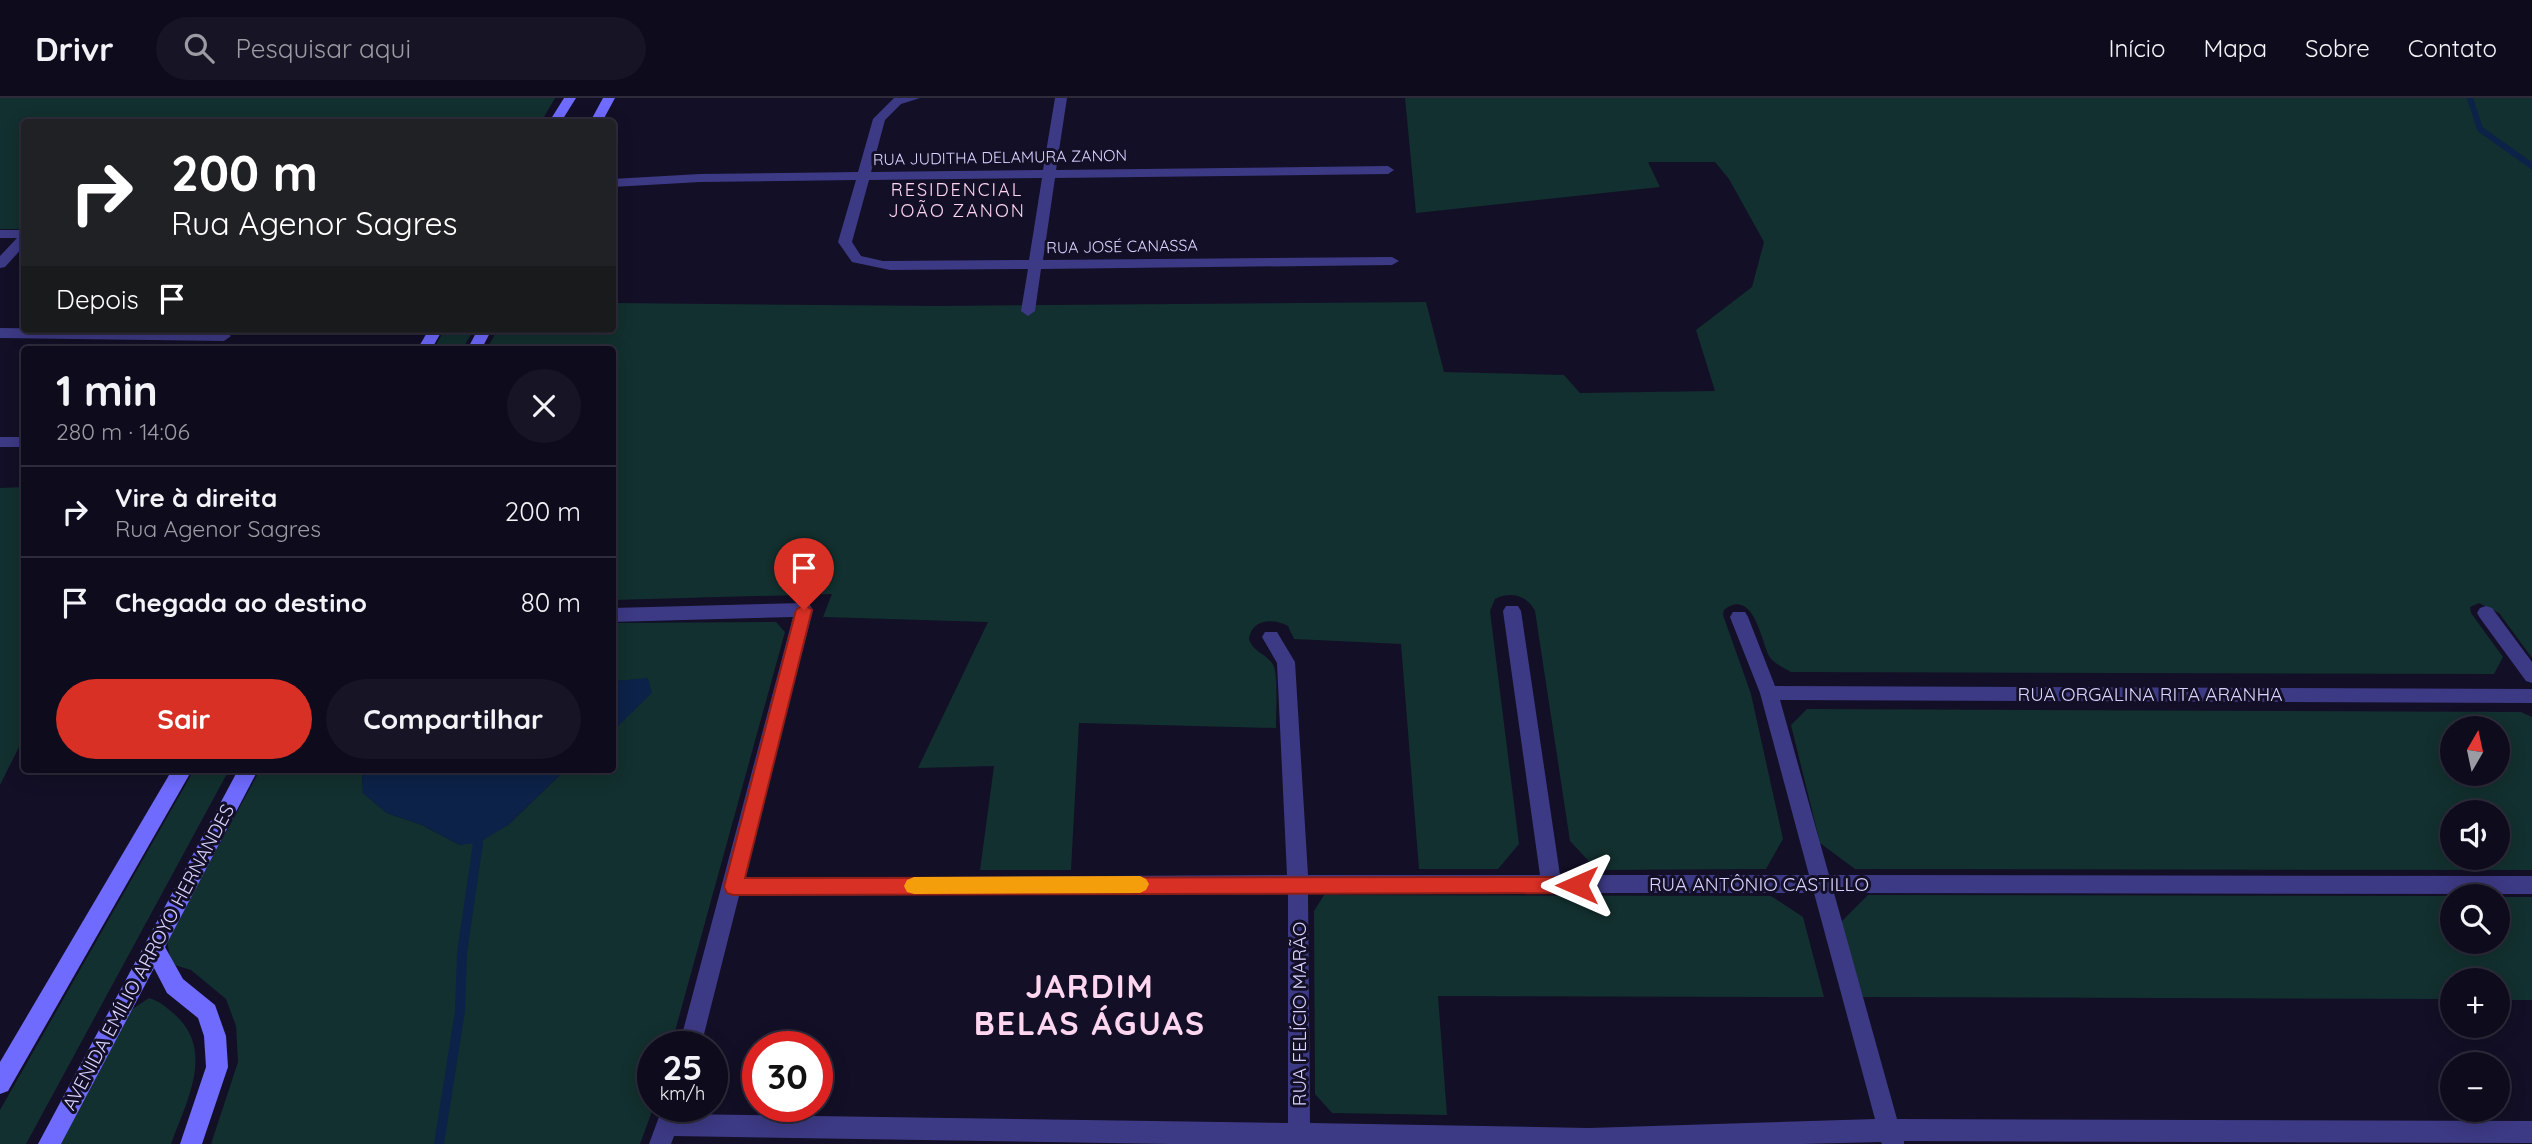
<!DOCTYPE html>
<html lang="pt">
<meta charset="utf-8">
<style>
body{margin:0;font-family:Quicksand,sans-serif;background:#171425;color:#f1f3f6;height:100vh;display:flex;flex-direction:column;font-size:26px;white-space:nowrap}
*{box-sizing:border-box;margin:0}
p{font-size:23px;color:#9b9ba3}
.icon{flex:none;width:38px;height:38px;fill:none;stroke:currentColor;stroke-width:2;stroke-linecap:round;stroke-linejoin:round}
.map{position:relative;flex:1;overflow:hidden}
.panel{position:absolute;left:21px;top:248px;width:595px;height:427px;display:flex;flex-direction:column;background:#0e0b1c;border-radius:7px;box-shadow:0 4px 18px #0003,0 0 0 2px #2e2b3b}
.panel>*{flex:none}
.guide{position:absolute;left:21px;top:21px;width:595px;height:214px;border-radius:7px;box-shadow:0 4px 18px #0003,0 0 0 2px #2e2b3b;background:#202124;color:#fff;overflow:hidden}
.needle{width:46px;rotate:9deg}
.buttons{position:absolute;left:2440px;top:618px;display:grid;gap:14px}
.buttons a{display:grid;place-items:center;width:70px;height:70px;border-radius:50%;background:#0e0b1c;box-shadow:0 4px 18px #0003,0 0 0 2px #2e2b3b;font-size:35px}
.speed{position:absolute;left:637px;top:933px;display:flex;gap:14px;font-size:35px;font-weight:700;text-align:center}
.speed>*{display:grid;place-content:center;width:91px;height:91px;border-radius:50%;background:#0e0b1c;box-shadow:0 4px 18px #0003,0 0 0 2px #2e2b3b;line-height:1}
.speed small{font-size:18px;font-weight:400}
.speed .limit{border:10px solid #d22;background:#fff;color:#111}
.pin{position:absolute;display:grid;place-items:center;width:60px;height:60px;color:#fff;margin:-72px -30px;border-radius:50% 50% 50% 0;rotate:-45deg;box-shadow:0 0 7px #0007}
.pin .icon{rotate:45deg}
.me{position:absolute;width:77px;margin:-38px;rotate:270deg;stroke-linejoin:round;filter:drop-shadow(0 0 5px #0008)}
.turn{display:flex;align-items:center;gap:24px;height:147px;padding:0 35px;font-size:32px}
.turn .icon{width:91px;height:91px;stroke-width:2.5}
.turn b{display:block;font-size:49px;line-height:60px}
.then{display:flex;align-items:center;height:66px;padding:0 35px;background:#0003;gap:14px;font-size:26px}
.round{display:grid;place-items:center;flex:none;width:74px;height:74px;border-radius:37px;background:#171425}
.summary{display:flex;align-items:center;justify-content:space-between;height:119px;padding:0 35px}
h1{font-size:42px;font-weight:800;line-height:52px}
.button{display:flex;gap:14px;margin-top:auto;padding:14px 35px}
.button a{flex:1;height:80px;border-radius:42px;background:#d93025;color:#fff;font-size:28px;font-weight:800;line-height:80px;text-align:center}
.button a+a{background:#171425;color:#f1f3f6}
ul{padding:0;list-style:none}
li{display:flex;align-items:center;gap:21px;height:91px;padding:0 35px;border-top:2px solid #2e2b3b}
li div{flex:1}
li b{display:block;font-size:26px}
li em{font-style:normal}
header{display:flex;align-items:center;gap:42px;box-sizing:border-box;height:98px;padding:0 35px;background:#0e0b1c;border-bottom:2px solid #2e2b3b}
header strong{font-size:33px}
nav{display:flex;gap:38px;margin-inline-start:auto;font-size:24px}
.search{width:490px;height:63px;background:#171425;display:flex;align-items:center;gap:18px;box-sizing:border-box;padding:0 24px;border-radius:38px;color:#9b9ba3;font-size:26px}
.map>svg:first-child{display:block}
.green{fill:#12302f;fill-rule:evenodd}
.water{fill:#0c2248}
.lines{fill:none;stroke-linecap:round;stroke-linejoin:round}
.stream-far1{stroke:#0c2248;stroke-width:6}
.stream{stroke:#0c2248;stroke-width:10}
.minor{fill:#3d3a85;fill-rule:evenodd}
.secondary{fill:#6f6bff;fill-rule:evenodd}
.route{fill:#d93025;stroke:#8d1f18;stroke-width:2}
.slow{fill:#f59e0b}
.labels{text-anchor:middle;stroke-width:6;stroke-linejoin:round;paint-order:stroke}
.far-street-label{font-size:16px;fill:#d9d4ff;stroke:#130f26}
.far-neighbourhood-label{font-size:18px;letter-spacing:2px;fill:#ffd6f0;stroke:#130f26}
.street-label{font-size:19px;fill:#d9d4ff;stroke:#130f26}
.near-district-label{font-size:32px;font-weight:bold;letter-spacing:2px;fill:#ffd6f0;stroke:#130f26}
</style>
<header>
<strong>Drivr</strong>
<div class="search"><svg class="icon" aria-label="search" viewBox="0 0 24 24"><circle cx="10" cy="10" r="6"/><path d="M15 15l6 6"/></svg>Pesquisar aqui</div>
<nav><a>Início</a><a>Mapa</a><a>Sobre</a><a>Contato</a></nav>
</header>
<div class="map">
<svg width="2532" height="1046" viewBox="0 0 2532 1046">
<rect width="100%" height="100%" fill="#130f26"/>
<g class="green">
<polygon points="0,0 555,0 541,24 24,24 24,131 0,131"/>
<path d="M1405 0H2532V560L2499 515 2479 505 2470 509 2471 515 2503 559 2494 576 1791 574C1784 570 1773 565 1769 558 1761 542 1753 489 1724 512L1723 517 1751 596 1783 741 1766 771 1597 772 1570 743 1535 513C1527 497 1510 493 1495 501L1490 513 1519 746 1498 771H1419L1401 546 1294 541 1288 528C1273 520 1252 521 1249 541 1253 555 1269 556 1274 569 1278 579 1276 617 1276 630L1079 625 1071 772H980L994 668 918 670 988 524 823 519 832 496 613 502 612 252H486L498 231H612L613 205 938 208 1426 204 1444 274 1564 277 1580 295 1715 293 1696 232 1752 189 1764 144 1729 81 1715 64H1648L1660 89 1416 115Z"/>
<polygon points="445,231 474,231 462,252 433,252"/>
<polygon points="24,389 24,639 0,687 0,390"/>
<polygon points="776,524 785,534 671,948 653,948 654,1008 640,1046 211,1046 238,964 236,928 226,901 191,872 171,866 167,842 260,672 362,672 363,695 387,715 422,727 460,747 508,727 565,672 612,672 613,633 627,618 647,581 613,583 613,525"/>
<path d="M1807 611 2521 614 2532 619V772L1855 771 1820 745 1791 627ZM2497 630V676H2452V630ZM2497 714V760H2452V714Z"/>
<polygon points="194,672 229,672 26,1046 0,1046 0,1012"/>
<polygon points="1324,797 1771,798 1803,819 1824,899 1438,898 1447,1017 1332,1015 1315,996 1314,813"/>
<polygon points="1868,797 2452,798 2452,844 2497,844 2497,799 2532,799 2532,902 2497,902 2497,882 2452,882 2452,901 1863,899 1841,824"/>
<path d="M149 900C159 903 165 908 173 915 216 951 187 1002 171 1046H58L128 914Z"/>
</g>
<g class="water">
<polygon points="648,580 652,595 613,633 613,583"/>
<polygon points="362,672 565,672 508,727 478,745 460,747 422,727 387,715 363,695"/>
</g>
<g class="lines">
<polyline class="stream-far1" points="2470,0 2480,31 2532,68"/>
<polyline class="stream" points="439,1046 460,913 462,855 478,745 474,738"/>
<g class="minor">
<path d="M894 0H920L901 6 885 22 871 74 1043 72 1055 0H1067L1056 72 1388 68 1394 72 1388 76 1055 80 1043 162 1392 159 1399 163 1392 167 1041 171 1035 213 1028 218 1021 213 1028 171 890 172 852 164 838 144 856 82 700 84 612 89V81L700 76 858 74 873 21ZM1042 80 1029 162 883 163 861 158 852 144 869 82Z"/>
<polygon points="0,132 24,132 24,148 5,169 0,170 0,158 17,140 0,140"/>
<polygon points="0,230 224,233 231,238 224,243 0,240"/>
<rect x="0" y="339" width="24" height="10"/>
<path d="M804 505 810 507 813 512 744 780 1287 777 1277 565 1262 539 1265 534H1277L1295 564 1308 777H1540L1503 513 1506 508H1518L1521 513 1560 777H1809L1760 595 1730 519 1733 514H1745L1748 519 1775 588 2532 591V605L1780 602 1829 777 2532 778V796L1834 795 1897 1021 2532 1023V1045L1904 1043V1046H1882L1881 1044 1802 1046H1170L674 1038 671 1046H649L663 1008H685L682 1016 1288 1025V795L739 798 701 948H679L793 519 612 524V510ZM1308 795H1814L1875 1021 1589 1030 1310 1025Z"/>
<polygon points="2486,508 2492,510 2532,564 2532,585 2526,583 2480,520 2477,515 2480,510"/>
</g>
<g class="secondary">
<polygon points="564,0 576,0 561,24 549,24"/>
<polygon points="603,0 615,0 602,24 590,24"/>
<polygon points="429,231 443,231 431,252 417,252"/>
<polygon points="478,231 492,231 481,252 467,252"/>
<polygon points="172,672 192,672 8,993 0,996 0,964"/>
<polygon points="238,672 258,672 165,849 183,881 215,907 226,938 228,969 202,1046 180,1046 206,969 204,938 198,920 167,895 154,870 61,1046 38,1046"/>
</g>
</g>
<polygon class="route" points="804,506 812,512 745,780 1577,779 1584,781 1587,787 1584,793 1577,795 733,797 727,795 724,789 796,512"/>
<polygon class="slow" points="1140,778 1146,781 1149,786 1146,792 1140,795 914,796 907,794 904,788 907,782 914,779"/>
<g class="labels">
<g class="far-street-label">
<text transform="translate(1000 59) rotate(-1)" y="6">RUA JUDITHA DELAMURA ZANON</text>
<text transform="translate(1122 148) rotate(-1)" y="6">RUA JOSÉ CANASSA</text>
</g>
<g class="far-neighbourhood-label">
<text x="957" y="98">RESIDENCIAL<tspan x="957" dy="21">JOÃO ZANON</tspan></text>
</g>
<g class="street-label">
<text x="2150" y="603">RUA ORGALINA RITA ARANHA</text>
<text x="1759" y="793">RUA ANTÔNIO CASTILLO</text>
<text transform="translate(148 859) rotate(-62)" y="7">AVENIDA EMÍLIO ARROYO HERNANDES</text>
<text transform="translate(1299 916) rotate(-90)" y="7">RUA FELÍCIO MARÃO</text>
</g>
<g class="near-district-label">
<text x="1090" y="900">JARDIM<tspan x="1090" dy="37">BELAS ÁGUAS</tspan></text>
</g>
</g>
</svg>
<div class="buttons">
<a><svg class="needle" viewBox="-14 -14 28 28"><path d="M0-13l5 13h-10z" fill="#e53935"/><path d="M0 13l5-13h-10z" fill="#9b9ba3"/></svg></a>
<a><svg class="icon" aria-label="sound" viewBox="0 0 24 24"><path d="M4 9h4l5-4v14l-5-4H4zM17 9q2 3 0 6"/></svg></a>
<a><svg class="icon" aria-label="search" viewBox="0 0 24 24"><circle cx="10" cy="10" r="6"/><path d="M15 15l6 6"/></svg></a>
<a>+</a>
<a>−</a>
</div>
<div class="speed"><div>25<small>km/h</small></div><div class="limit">30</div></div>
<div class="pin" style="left:804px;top:512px;background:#d93025"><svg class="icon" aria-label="arrive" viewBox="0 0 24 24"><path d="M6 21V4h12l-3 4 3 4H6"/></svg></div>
<svg class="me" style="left:1577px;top:787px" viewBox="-20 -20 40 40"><path d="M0-17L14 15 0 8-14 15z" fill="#d93025" stroke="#fff" stroke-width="4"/></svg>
<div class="guide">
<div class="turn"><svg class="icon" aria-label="right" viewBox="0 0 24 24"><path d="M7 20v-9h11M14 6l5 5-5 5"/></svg><div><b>200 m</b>Rua Agenor Sagres</div></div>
<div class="then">Depois<svg class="icon" aria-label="arrive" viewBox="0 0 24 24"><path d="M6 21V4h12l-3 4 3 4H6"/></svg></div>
</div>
<section class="panel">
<div class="summary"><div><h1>1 min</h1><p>280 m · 14:06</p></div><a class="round"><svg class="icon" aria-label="close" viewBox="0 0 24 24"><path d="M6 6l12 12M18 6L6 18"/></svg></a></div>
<ul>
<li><svg class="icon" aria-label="right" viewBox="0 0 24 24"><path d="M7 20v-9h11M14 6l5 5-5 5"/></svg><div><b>Vire à direita</b><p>Rua Agenor Sagres</p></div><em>200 m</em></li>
<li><svg class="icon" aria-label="arrive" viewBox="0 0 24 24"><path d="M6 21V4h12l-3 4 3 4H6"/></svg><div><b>Chegada ao destino</b></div><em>80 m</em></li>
</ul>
<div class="button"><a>Sair</a><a>Compartilhar</a></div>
</section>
</div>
